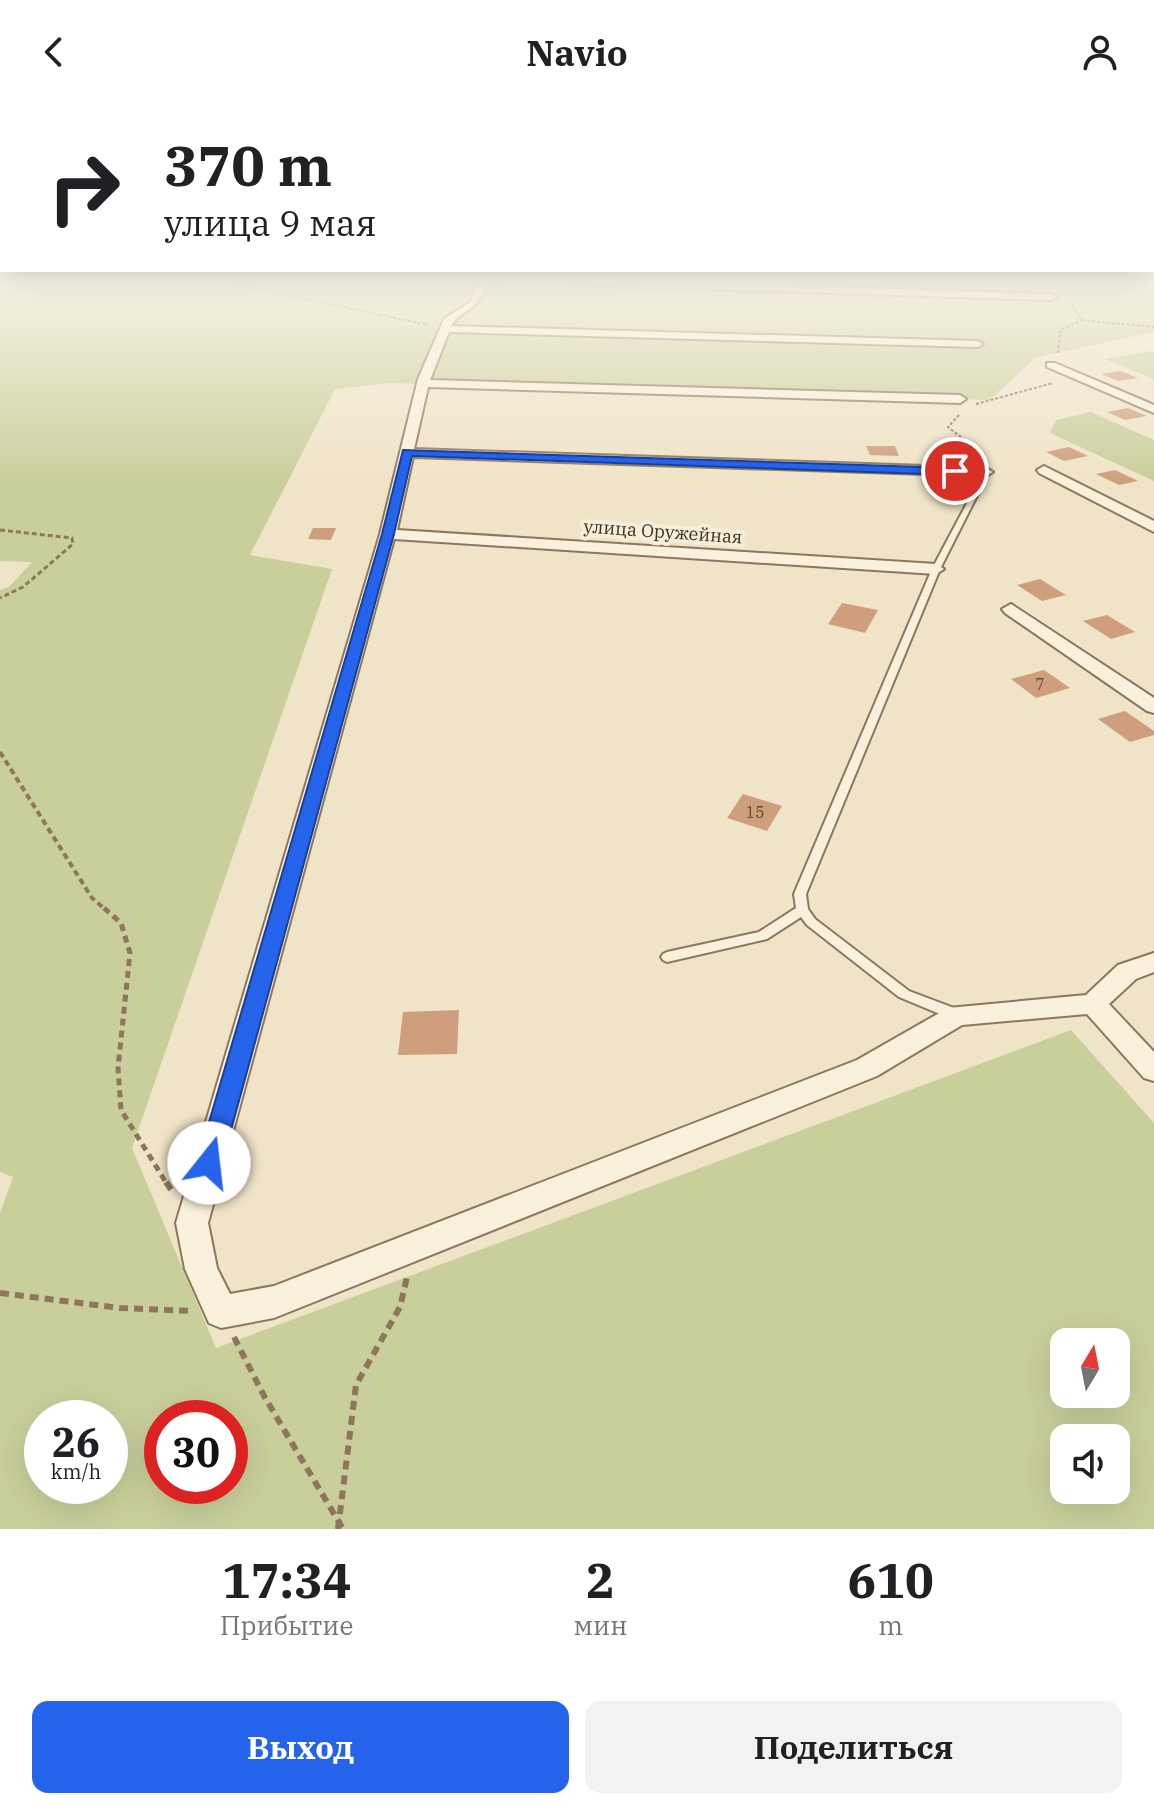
<!DOCTYPE html>
<html lang="ru">
<meta charset="utf-8">
<style>
body{margin:0;font-family:"IBM Plex Serif",serif;background:#f2f2f2;color:#202124;height:100vh;display:flex;flex-direction:column;font-size:30px;white-space:nowrap}
*{box-sizing:border-box;margin:0}
p{font-size:26px;color:#757577}
.icon{flex:none;width:44px;height:44px;fill:none;stroke:currentColor;stroke-width:2;stroke-linecap:round;stroke-linejoin:round}
.map{position:relative;height:1425px;overflow:hidden}
.drawer{display:flex;flex-direction:column;background:#fff;flex:1}
.drawer>*{flex:none}
.guide{position:absolute;left:0px;top:0px;width:1154px;height:168px;box-shadow:0 8px 32px #0002;background:#fff;color:#202124;overflow:hidden}
.needle{width:52px;rotate:10deg}
.tools{position:absolute;left:1050px;top:1224px;display:grid;gap:16px}
.tools a{display:grid;place-items:center;width:80px;height:80px;border-radius:16px;background:#fff;box-shadow:0 8px 32px #0002;font-size:40px}
.speed{position:absolute;left:24px;top:1296px;display:flex;gap:16px;font-size:40px;font-weight:700;text-align:center}
.speed>*{display:grid;place-content:center;width:104px;height:104px;border-radius:50%;background:#fff;box-shadow:0 8px 32px #0002;line-height:1}
.speed small{font-size:20px;font-weight:400}
.speed .limit{border:12px solid #d22;background:#fff;color:#111}
.pin{position:absolute;display:grid;place-items:center;width:68px;height:68px;color:#fff;margin:-34px;border:4px solid #fff;border-radius:50%;box-shadow:0 2px 8px #0007}
.me{position:absolute;width:88px;margin:-44px;rotate:16deg;stroke-linejoin:round;filter:drop-shadow(0 0 6px #0008)}
.turn{display:flex;align-items:center;gap:28px;height:168px;padding:0 32px;font-size:36px}
.turn .icon{width:104px;height:104px;stroke-width:2.5}
.turn b{display:block;font-size:56px;line-height:68px}
.eta{display:flex;justify-content:space-evenly;align-items:center;height:136px;text-align:center}
.eta b{font-size:48px;font-weight:700;line-height:56px}
.action{display:flex;gap:16px;margin-top:auto;padding:16px 32px}
.action a{flex:1;height:92px;border-radius:16px;background:#2563eb;color:#fff;font-size:32px;font-weight:700;line-height:92px;text-align:center}
.action a+a{background:#f2f2f2;color:#202124}
header{display:flex;justify-content:space-between;align-items:center;height:104px;padding:0 32px;background:#fff;font-size:36px;font-weight:700}
.map>svg:first-child{display:block}
.green{fill:#c9cf9b;fill-rule:evenodd}
.building{fill:#cf9f7d}
.lines{fill:none;stroke-linecap:round;stroke-linejoin:round}
.service-casing{stroke:#8d765c;stroke-width:4}
.minor-casing{stroke:#8d765c;stroke-width:4}
.path-far4{stroke:#8d765c;stroke-width:2;stroke-dasharray:3 2;stroke-linecap:butt}
.path-far3{stroke:#8d765c;stroke-width:3;stroke-dasharray:5 3;stroke-linecap:butt}
.path-far2{stroke:#8d765c;stroke-width:4;stroke-dasharray:6 4;stroke-linecap:butt}
.path-far1{stroke:#8d765c;stroke-width:5;stroke-dasharray:7 5;stroke-linecap:butt}
.path{stroke:#8d765c;stroke-width:6;stroke-dasharray:9 6;stroke-linecap:butt}
.service{fill:#faf1dc;fill-rule:evenodd}
.minor{fill:#faf1dc;fill-rule:evenodd}
.route{fill:#2563eb;stroke:#184099;stroke-width:2}
.labels{text-anchor:middle;stroke-width:8;stroke-linejoin:round;paint-order:stroke}
.number-label{font-size:16px;fill:#624a37}
.far-street-label{font-size:18px;fill:#3d2e20;stroke:#f7eed8}
</style>
<header><svg class="icon" aria-label="back" viewBox="0 0 24 24"><path d="M15 5l-7 7 7 7"/></svg>Navio<svg class="icon" aria-label="person" viewBox="0 0 24 24"><circle cx="12" cy="8" r="4"/><path d="M4 21q1-7 8-7t8 7"/></svg></header>
<div class="map">
<svg width="1154" height="1425" viewBox="0 0 1154 1425">
<rect width="100%" height="100%" fill="#f0e4c8"/>
<g class="green">
<path d="M0 178H1154V228L1037 253 989 296 390 279 335 285 250 451 332 465 132 1044 216 1244 1071 926 1154 1019V1425H0V1109L13 1073 0 1068V486L9 483 32 458 0 457ZM1064 1238H1116V1290H1064ZM42 1314H110V1382H42ZM162 1314H230V1382H162ZM1064 1334H1116V1386H1064Z"/>
<polygon points="1154,248 1154,275 1105,255 1152,247"/>
<polygon points="1091,308 1154,336 1154,377 1050,329 1056,316"/>
</g>
<g class="building">
<polygon points="1121,267 1138,274 1118,277 1101,270"/>
<polygon points="1128,304 1147,312 1125,316 1107,308"/>
<polygon points="866,342 895,342 899,352 870,351"/>
<polygon points="1069,343 1088,352 1064,357 1046,348"/>
<polygon points="1115,366 1138,377 1119,381 1096,370"/>
<polygon points="313,424 336,424 331,436 308,435"/>
<polygon points="1040,475 1066,491 1042,497 1017,481"/>
<polygon points="842,499 878,506 865,529 828,520"/>
<polygon points="1107,511 1135,528 1111,535 1083,517"/>
<polygon points="1044,566 1070,584 1036,594 1011,575"/>
<polygon points="1125,607 1154,627 1154,631 1130,638 1098,615"/>
<polygon points="743,690 782,702 767,727 727,714"/>
<polygon points="459,906 457,950 398,951 403,908"/>
</g>
<g class="lines">
<defs>
<polygon id="service" points="984,367 989,368 940,465 806,790 808,805 815,815 909,887 962,907 964,911 962,915 957,916 952,915 899,893 807,821 801,813 767,835 667,858 663,856 661,853 663,850 667,848 759,828 796,804 794,790 932,465"/>
<g id="minor">
<path d="M483 178H498L485 184C475 210 462 204 451 222L978 237 983 240 978 243 449 228 430 276 960 291 966 295 960 299 428 283 414 345 986 364 993 368 986 372 413 353 397 426 936 460 944 465 936 470 394 435 208 1119 217 1164 230 1190 274 1182 857 956 948 904 1086 891 1118 861 1154 849V868L1136 875 1109 900 1154 948V977L1144 974 1087 910 962 921 877 972 274 1214 221 1224 209 1219 185 1165 176 1119 380 430 418 275 444 215 470 198 476 182Z"/>
<polygon points="573,178 672,178 1051,190 1056,193 1051,196 578,181"/>
<polygon points="1047,259 1055,259 1154,301 1154,309 1047,263"/>
<polygon points="1044,362 1154,417 1154,428 1039,369 1037,366"/>
<polygon points="1011,500 1154,594 1154,609 1147,607 1005,509 1002,505"/>
</g>
</defs>
<use href="#service" class="service-casing"/>
<use href="#minor" class="minor-casing"/>
<g class="path-far4">
<polyline points="227,178 428,221"/>
<polyline points="1082,216 1154,223"/>
<polyline points="1058,249 1060,226 1082,216 1069,196"/>
<polyline points="976,300 1053,279"/>
<polyline points="959,311 948,323 985,352"/>
</g>
<polyline class="path-far3" points="0,426 72,434 73,440 23,483 0,494"/>
<polyline class="path-far2" points="0,648 92,794 106,806"/>
<polyline class="path-far1" points="104,804 121,819 130,849 118,964 121,1006 167,1080"/>
<g class="path">
<polyline points="166,1078 172,1087"/>
<polyline points="0,1189 120,1204 192,1207"/>
<polyline points="234,1233 264,1292 343,1425"/>
<polyline points="338,1425 356,1281 400,1203 407,1173"/>
</g>
<use href="#service" class="service"/>
<use href="#minor" class="minor"/>
</g>
<linearGradient id="sky" x2="0" y2="1"><stop stop-color="#8fbad6"/><stop offset="0.47" stop-color="#f8f3e6"/><stop offset="1" stop-color="#f8f3e6" stop-opacity="0"/></linearGradient>
<rect width="1154" height="378" fill="url(#sky)"/>
<polygon class="route" points="403,346 955,364 961,367 955,371 412,352 394,430 222,1059 218,1067 209,1070 200,1067 197,1059 382,430"/>
<g class="labels">
<g class="number-label">
<text x="1040" y="586">7</text>
<text x="755" y="714">15</text>
</g>
<g class="far-street-label">
<text transform="translate(663 428) rotate(4)" y="6">улица Оружейная</text>
</g>
</g>
</svg>
<div class="tools">
<a><svg class="needle" viewBox="-14 -14 28 28"><path d="M0-13l5 13h-10z" fill="#e53935"/><path d="M0 13l5-13h-10z" fill="#757577"/></svg></a>
<a><svg class="icon" aria-label="sound" viewBox="0 0 24 24"><path d="M4 9h4l5-4v14l-5-4H4zM17 9q2 3 0 6"/></svg></a>
</div>
<div class="speed"><div>26<small>km/h</small></div><div class="limit">30</div></div>
<div class="pin" style="left:955px;top:367px;background:#d93025"><svg class="icon" aria-label="arrive" viewBox="0 0 24 24"><path d="M6 21V4h12l-3 4 3 4H6"/></svg></div>
<svg class="me" style="left:209px;top:1059px" viewBox="-20 -20 40 40"><circle r="19" fill="#fff"/><path d="M0-13L10 11 0 6-10 11z" fill="#2563eb"/></svg>
<div class="guide">
<div class="turn"><svg class="icon" aria-label="right" viewBox="0 0 24 24"><path d="M7 20v-9h11M14 6l5 5-5 5"/></svg><div><b>370 m</b>улица 9 мая</div></div>
</div>
</div>
<section class="drawer">
<div class="eta">
<div><b>17:34</b><p>Прибытие</p></div>
<div><b>2</b><p>мин</p></div>
<div><b>610</b><p>m</p></div>
</div>
<div class="action"><a>Выход</a><a>Поделиться</a></div>
</section>
